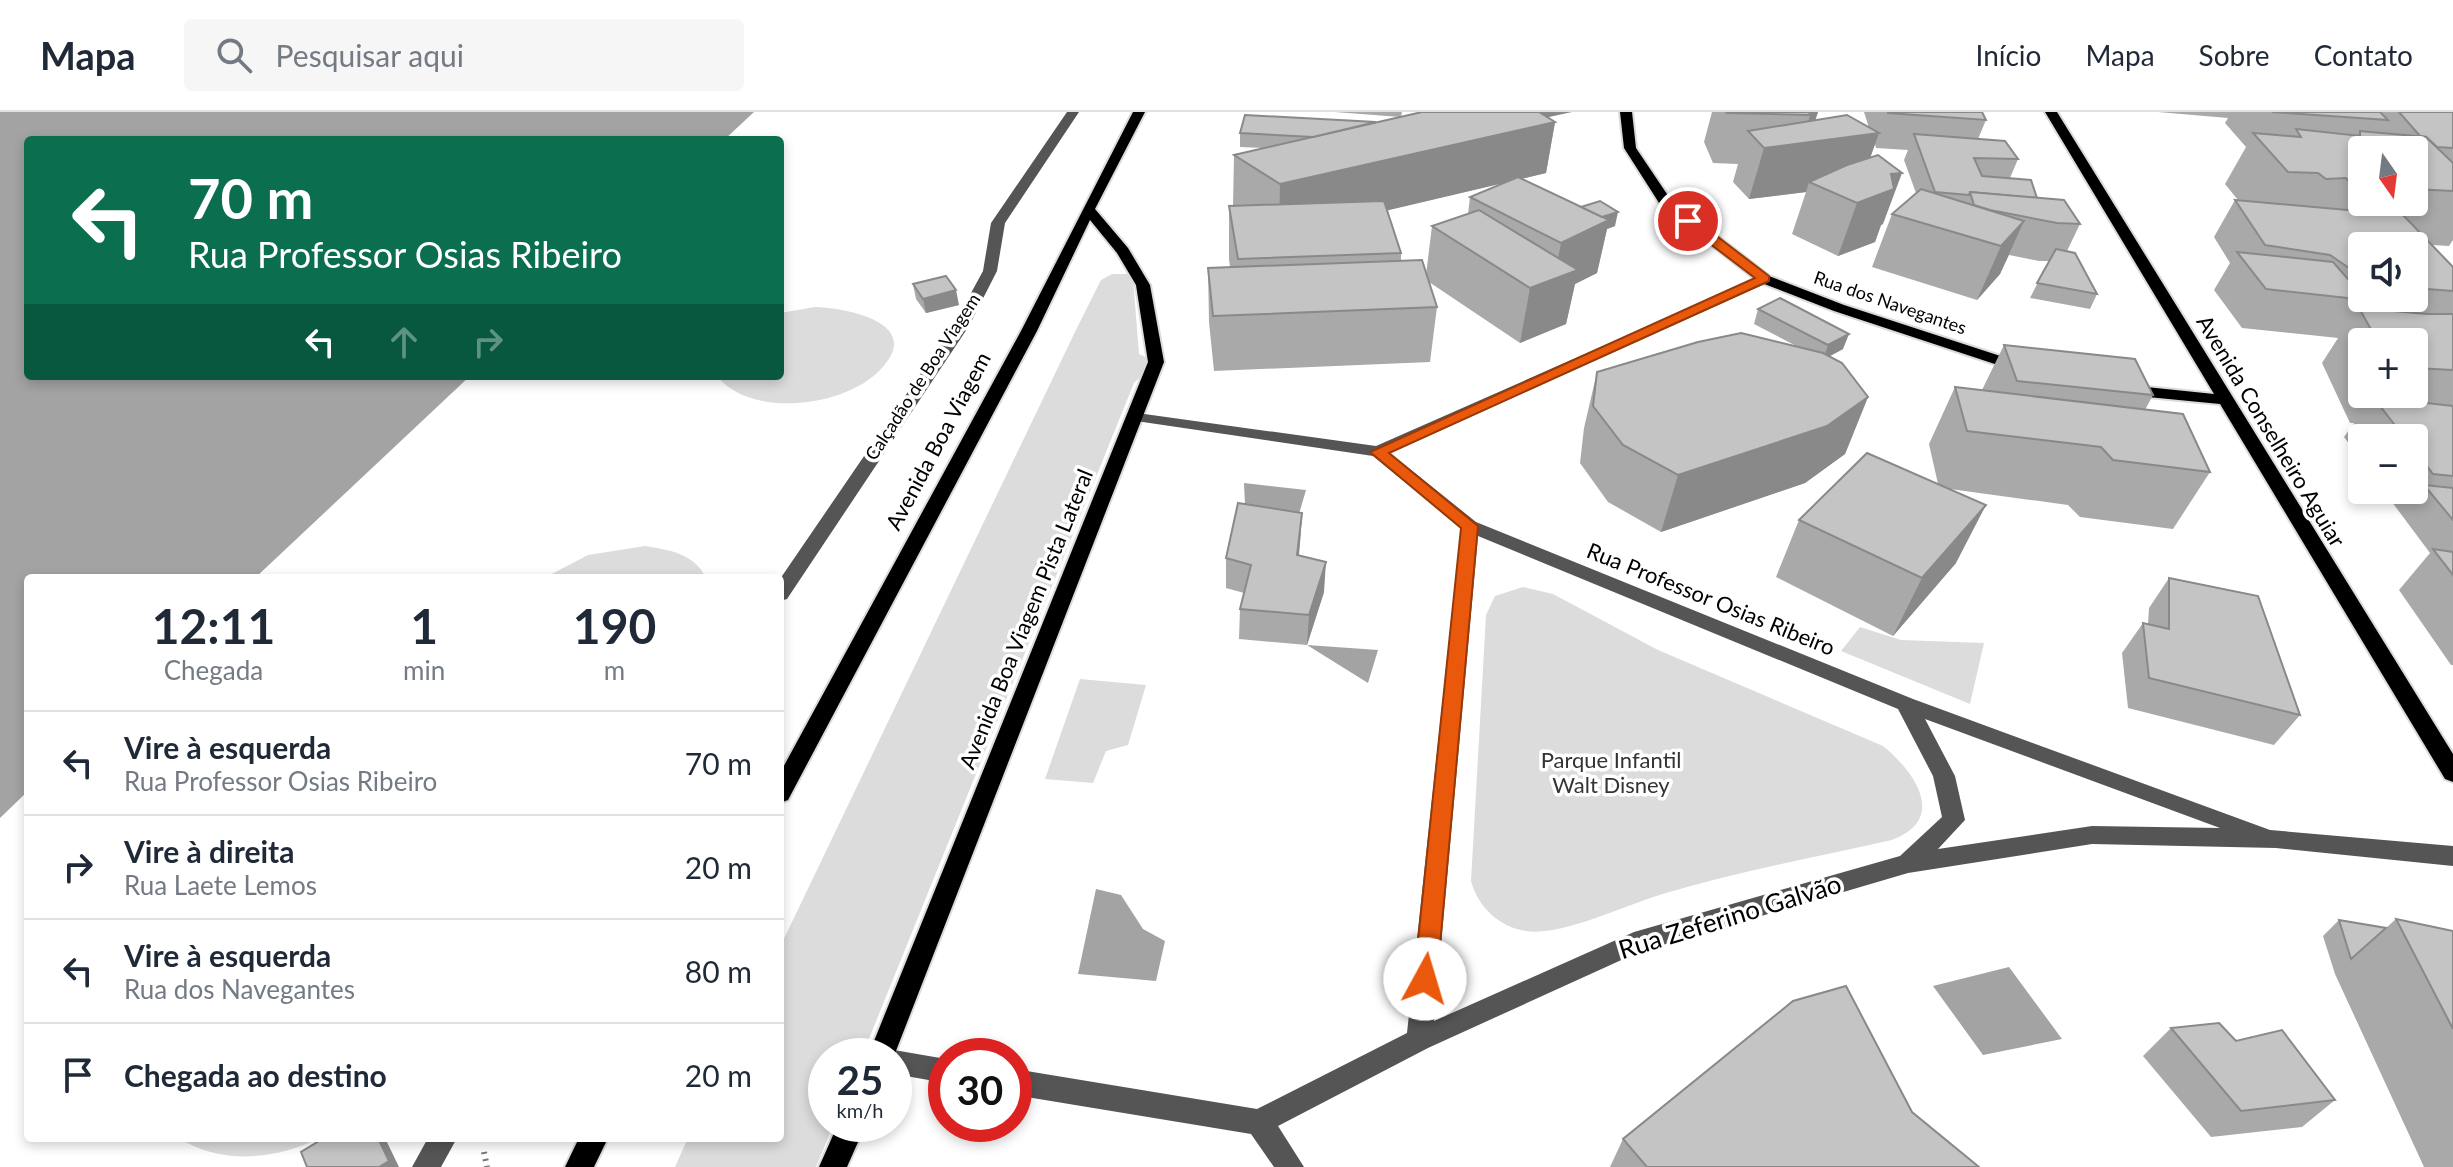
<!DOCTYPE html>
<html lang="pt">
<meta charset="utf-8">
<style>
body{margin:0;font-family:Lato,sans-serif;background:#f6f6f7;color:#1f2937;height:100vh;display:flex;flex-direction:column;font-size:30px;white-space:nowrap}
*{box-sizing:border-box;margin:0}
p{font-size:26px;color:#747a83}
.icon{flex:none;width:44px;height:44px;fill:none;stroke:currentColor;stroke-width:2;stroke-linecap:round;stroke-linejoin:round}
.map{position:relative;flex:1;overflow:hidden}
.sheet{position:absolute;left:24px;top:462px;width:760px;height:568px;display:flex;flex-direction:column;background:#fff;border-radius:8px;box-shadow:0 4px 12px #0003}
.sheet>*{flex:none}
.top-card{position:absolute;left:24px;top:24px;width:760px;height:244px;border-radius:8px;box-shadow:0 4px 12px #0003;background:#0b6e4f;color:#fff;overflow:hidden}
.needle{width:52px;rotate:166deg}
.controls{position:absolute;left:2348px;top:24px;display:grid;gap:16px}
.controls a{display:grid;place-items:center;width:80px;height:80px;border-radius:8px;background:#fff;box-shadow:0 4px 12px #0003;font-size:40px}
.speed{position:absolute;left:808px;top:926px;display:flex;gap:16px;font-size:40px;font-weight:700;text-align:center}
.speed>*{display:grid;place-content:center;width:104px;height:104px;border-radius:50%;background:#fff;box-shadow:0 4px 12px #0003;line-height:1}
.speed small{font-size:20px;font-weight:400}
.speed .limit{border:12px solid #d22;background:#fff;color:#111}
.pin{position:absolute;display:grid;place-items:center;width:68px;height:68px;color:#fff;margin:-34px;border:4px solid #fff;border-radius:50%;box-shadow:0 2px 8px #0007}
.me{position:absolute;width:88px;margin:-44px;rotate:6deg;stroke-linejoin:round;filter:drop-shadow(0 0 6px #0008)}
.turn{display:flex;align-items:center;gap:28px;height:168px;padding:0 32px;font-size:36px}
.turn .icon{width:104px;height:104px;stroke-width:2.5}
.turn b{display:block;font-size:56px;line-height:68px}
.lanes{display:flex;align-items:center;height:76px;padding:0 32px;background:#0003;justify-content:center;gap:40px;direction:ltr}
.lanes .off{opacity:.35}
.eta{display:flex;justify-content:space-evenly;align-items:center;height:136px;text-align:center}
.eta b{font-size:48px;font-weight:700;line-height:56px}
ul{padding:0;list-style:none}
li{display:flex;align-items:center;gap:24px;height:104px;padding:0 32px;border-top:2px solid #e0e1e3}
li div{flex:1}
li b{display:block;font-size:30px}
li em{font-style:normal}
header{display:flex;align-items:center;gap:48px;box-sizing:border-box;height:112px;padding:0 40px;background:#fff;border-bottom:2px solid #e0e1e3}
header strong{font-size:38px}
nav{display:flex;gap:44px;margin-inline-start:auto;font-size:28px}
.search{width:560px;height:72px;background:#f6f6f7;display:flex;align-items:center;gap:20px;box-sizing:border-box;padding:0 28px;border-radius:8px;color:#747a83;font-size:30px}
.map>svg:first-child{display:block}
.green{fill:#dcdcdc}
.water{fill:#a3a3a3}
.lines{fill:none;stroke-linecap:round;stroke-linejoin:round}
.major-casing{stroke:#dbdbdb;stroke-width:4}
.path{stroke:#777;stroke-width:6;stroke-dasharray:2 5;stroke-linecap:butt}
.minor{fill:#555;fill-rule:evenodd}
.major{fill:#000;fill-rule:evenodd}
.wall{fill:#a9a9a9;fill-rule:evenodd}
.shaded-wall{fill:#898989}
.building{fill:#c4c4c4;stroke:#898989;stroke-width:2}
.route{fill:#ea580c;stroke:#983908;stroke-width:2}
.labels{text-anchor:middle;stroke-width:7;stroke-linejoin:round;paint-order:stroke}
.far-street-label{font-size:18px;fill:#000;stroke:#fff}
.street-label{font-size:22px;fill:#000;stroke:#fff}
.park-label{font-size:22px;fill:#333;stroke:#fff}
.near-street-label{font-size:26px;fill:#000;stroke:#fff}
</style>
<header>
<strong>Mapa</strong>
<div class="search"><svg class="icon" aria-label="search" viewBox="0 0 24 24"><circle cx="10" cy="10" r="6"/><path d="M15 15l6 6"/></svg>Pesquisar aqui</div>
<nav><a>Início</a><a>Mapa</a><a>Sobre</a><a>Contato</a></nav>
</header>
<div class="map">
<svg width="2453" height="1055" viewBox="0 0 2453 1055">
<rect width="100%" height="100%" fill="#fff"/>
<g class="green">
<polygon points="1112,162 1127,162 1133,166 1139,242 1156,250 1134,271 862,944 826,944 826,1012 834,1012 816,1055 675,1055 688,1026 780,1026 780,835 1074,222 1101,168"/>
<path d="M815 195C847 196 926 211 880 258 845 295 751 307 717 264H780V201Z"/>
<path d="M645 434C669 438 694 441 706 466H544L588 443Z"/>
<path d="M1523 475 1553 482 1658 538 1883 634C1915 660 1948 707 1892 728 1816 745 1741 759 1666 781 1630 791 1561 825 1526 819 1499 815 1478 795 1471 769L1486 503 1495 484Z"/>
<polygon points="1860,515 1901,528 1984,531 1970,592 1841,539"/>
<polygon points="1080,567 1146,573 1128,633 1106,639 1093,671 1045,667"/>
<path d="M179 1026H319C276 1048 220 1053 179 1026Z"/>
</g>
<g class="water">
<polygon points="0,0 754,0 724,28 28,28 28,264 470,264 255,466 28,466 28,679 0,706"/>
<polygon points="1244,371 1306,378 1299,402 1245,393"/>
<polygon points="1307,533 1378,538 1368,571"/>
<polygon points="1096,777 1121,783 1143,817 1165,829 1156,869 1078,862"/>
<polygon points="2009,855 2062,927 1983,943 1933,874"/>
</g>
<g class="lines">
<defs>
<g id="major">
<polygon points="1133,0 1145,0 1095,97 1128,136 1150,173 1164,250 894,944 868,944 1148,250 1136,173 1117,141 1090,108 1037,219 788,688 780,691 780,661 1021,219"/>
<polygon points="1620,0 1632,0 1636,36 1671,88 1769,164 1844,193 2028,253 2030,256 2022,261 2016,259 1834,199 1759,170 1661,94 1624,36"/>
<polygon points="2045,0 2057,0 2453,642 2453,670 2445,667 2220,292 2127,283 2119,278 2127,273 2214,282"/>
<polygon points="838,1012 866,1012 847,1055 819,1055"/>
<polygon points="579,1026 608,1026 594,1055 565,1055"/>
</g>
</defs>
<use href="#major" class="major-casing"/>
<polyline class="path" points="484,1040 487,1055"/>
<g class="minor">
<polygon points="1067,0 1079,0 1005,111 997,159 969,214 787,487 780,489 780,467 953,214 983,159 991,111"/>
<path d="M1764 163 1771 167 1769 170 1390 341 1476 410 1913 587 2270 718 2453 734V754L2276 736 2092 732 1908 761 1639 840 1428 936 1278 1014 1304 1055H1274L1251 1022 1014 983V957L1257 997 1407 921 1461 416 1373 344 1136 309 1128 304 1130 300 1376 334ZM1478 424 1898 597 1933 664 1942 705 1900 744 1634 820 1434 909ZM1925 607 2220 716 2092 714 1938 737 1965 708 1955 664Z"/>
<polygon points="894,938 946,947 946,971 894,962 894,944 883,944"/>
<polygon points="428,1026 457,1026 441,1055 412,1055"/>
</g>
<use href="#major" class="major"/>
</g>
<g class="wall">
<path d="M1335 0H1402L1401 5 1547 6 1555 10 1546 61 1521 67 1615 114 1607 117 1597 161 1575 172 1566 212 1520 231 1429 170 1437 195 1430 250 1214 259 1209 210 1208 156 1230 155 1229 147V94H1233L1234 43 1264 36 1240 35V21L1376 10 1400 5ZM1507 70 1470 85 1468 102 1432 114 1426 163 1401 149V141L1387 98Z"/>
<polygon points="1712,0 1818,0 1815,8 1869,16 1864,0 1982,0 1986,8 1978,27 2018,47 2010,66 2037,86 2080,112 2067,139 2097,182 2090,197 2030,186 2049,149 2039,149 2009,143 2000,162 1977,188 1872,155 1892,102 1916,81 1904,48 1908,38 1876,36 1875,32 1870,45 1883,112 1881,113 1875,130 1838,144 1792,122 1806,80 1749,87 1733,70 1738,52 1713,51 1704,30"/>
<path d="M2158 0H2453V128L2449 134 2432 133 2453 155V553H2451L2399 478 2430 441 2383 378H2414V326H2362V349L2344 325 2354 311H2350L2322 251 2338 226 2242 216 2214 178 2230 151 2214 125 2235 88H2238L2225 72 2246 35 2225 11 2228 6ZM2362 38H2414V90H2362ZM2362 134H2414V186H2362ZM2362 230H2414V282H2362Z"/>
<polygon points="913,172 959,193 926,201 916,187"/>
<polygon points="1758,197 1843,237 1829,244 1868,285 1845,342 1805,371 1661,420 1608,390 1580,351 1584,316 1597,260 1798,235 1754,212"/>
<polygon points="2004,233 2153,283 2145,298 2210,360 2173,417 2080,405 2068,393 1950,377 1956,451 1893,524 1776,465 1799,408 1938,372 1929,332 1955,275 1982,278"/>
<polygon points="1302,401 1299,444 1324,480 1307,533 1239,527 1240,497 1244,481 1226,476 1226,446"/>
<polygon points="2169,466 2300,603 2274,633 2128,596 2122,541 2143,511 2148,512 2149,496"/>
<polygon points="2396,807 2453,819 2453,1055 2424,1055 2335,862 2323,824 2339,808 2386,816"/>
<polygon points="2171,916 2236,929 2335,988 2302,1015 2211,1025 2143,944"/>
<polygon points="1912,1000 1979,1055 1610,1055 1623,1027"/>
</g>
<g class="shaded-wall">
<polygon points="1533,0 1572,0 1531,9"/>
<polygon points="1800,0 1818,0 1814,12 1807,14 1810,3"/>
<polygon points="1555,10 1546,61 1279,124 1280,72"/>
<polygon points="1879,21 1861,72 1809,70 1806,80 1749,87 1764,36"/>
<polygon points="1902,61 1883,112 1881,113 1875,130 1838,144 1857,91 1891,62"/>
<polygon points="1618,100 1615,114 1607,117 1597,161 1575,172 1566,212 1520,231 1530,176 1554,167 1561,131 1577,113"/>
<polygon points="2024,109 2000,162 1977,188 2001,134"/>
<polygon points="956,178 959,193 926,201 923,187"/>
<polygon points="1849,222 1843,237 1823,248 1828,233"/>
<polygon points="1868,285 1845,342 1805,371 1661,420 1678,363"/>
<polygon points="1986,393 1956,451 1893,524 1922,466"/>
<polygon points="1302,401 1300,431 1295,473 1297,443"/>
<polygon points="1326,450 1324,480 1307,533 1309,503"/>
<polygon points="378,1026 385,1026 399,1055 379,1055"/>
</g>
<g class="building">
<polygon points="1422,0 1539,0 1555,10 1280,72 1234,43"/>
<polygon points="1726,0 1809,0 1810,3 1727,1"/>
<polygon points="1888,0 1982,0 1986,8 1888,1"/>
<polygon points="2272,0 2380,0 2388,8"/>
<polygon points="2399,0 2453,0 2453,36 2437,35 2426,25 2420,24"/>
<polygon points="1245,3 1376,10 1313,25 1240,21"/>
<polygon points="1847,3 1879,21 1764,36 1748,19"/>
<polygon points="2296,17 2360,24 2360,19 2426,25 2453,51 2453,79 2414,77 2414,38 2362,38 2362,73 2351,72 2346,66 2326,67 2318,61 2288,60 2253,21 2301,25"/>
<polygon points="1914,22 2005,29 2018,47 1974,46 1982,64 2031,68 2037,86 1970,80 1969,83 1935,80"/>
<polygon points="1878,43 1902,61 1891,62 1894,77 1857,91 1809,70 1847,53"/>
<polygon points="1518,65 1609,108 1561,131 1470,85"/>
<polygon points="1921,77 2024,109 2001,134 1892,102"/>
<polygon points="1970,80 2064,88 2080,112 2057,111 1990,98 1974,93"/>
<polygon points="2235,88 2403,103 2453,155 2453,179 2414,176 2414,134 2362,134 2362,157 2349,156 2330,143 2265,133"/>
<polygon points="1384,89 1401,141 1238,147 1229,94"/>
<polygon points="1600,89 1618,100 1602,105 1581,95"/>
<polygon points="1479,98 1578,158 1530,176 1432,114"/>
<polygon points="2056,137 2075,141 2097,182 2037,171"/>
<polygon points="2237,140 2333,150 2362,183 2362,186 2366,188 2266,177"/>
<polygon points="1422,148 1437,195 1213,204 1208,156"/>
<polygon points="946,164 956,178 923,187 913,172"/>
<polygon points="1780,186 1849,222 1828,233 1758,197"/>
<polygon points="2359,196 2427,202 2453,202 2453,258 2414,256 2414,230 2378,230"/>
<polygon points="1741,221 1823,241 1842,251 1868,285 1827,314 1678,363 1623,333 1593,294 1597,260 1698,230"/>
<polygon points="2004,233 2135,247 2153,283 2017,269"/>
<polygon points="1955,275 2183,302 2210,360 2113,348 2101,335 1967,319"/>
<polygon points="2373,285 2453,294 2453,364 2433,362 2414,337 2414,326 2405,326"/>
<polygon points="1867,341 1986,393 1922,466 1799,408"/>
<polygon points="2424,373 2453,376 2453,408"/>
<polygon points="1238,391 1302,401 1297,443 1326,450 1309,503 1240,497 1251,453 1226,446"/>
<polygon points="2433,437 2453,440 2453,463"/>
<polygon points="2169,466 2258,484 2300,603 2149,566 2143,511 2169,517"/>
<polygon points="2396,807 2453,819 2453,917"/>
<polygon points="2339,808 2386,816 2351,847"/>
<polygon points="1846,874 1912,1000 1979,1055 1647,1055 1623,1027 1793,889"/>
<polygon points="2219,911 2236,929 2282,918 2335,988 2241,999 2171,916"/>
<polygon points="324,1026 378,1026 389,1049 379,1055 307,1055 301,1040"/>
</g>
<polygon class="route" points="1684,106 1693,106 1769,164 1769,169 1389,341 1478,414 1437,867 1433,875 1425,878 1417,875 1414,867 1461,416 1370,340 1755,166 1684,112"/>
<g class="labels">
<g class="far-street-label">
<text transform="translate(1890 191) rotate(19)" y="6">Rua dos Navegantes</text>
<text transform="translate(923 265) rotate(-57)" y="6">Calçadão de Boa Viagem</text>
</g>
<g class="street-label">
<text transform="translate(2271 319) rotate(59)" y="8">Avenida Conselheiro Aguiar</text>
<text transform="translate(938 329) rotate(-62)" y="8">Avenida Boa Viagem</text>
<text transform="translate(1711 487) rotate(22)" y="8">Rua Professor Osias Ribeiro</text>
<text transform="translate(1026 507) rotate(-68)" y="8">Avenida Boa Viagem Pista Lateral</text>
</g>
<g class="park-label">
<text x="1611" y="656">Parque Infantil<tspan x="1611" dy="25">Walt Disney</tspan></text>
</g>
<g class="near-street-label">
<text transform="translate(1730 805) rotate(-17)" y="9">Rua Zeferino Galvão</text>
</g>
</g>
</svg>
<div class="controls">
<a><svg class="needle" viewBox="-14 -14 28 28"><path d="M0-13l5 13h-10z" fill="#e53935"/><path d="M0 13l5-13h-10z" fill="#747a83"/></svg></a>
<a><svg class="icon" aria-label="sound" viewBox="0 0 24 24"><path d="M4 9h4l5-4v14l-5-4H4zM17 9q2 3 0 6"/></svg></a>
<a>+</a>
<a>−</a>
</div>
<div class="speed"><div>25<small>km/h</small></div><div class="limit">30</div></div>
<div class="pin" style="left:1688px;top:109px;background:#d93025"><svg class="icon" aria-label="arrive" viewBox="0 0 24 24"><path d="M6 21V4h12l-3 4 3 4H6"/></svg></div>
<svg class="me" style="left:1425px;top:867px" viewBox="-20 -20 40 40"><circle r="19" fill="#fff"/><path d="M0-13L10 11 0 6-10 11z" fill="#ea580c"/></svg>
<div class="top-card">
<div class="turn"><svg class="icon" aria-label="left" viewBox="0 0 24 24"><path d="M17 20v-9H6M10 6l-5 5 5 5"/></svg><div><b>70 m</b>Rua Professor Osias Ribeiro</div></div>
<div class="lanes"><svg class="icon" aria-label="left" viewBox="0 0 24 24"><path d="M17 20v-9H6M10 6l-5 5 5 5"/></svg><svg class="icon off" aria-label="ahead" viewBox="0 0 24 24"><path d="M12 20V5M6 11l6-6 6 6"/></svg><svg class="icon off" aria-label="right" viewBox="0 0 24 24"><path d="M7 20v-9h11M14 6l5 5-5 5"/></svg></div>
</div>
<section class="sheet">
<div class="eta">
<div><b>12:11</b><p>Chegada</p></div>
<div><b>1</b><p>min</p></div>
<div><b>190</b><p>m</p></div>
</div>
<ul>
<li><svg class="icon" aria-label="left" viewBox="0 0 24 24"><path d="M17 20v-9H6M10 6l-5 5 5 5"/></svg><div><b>Vire à esquerda</b><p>Rua Professor Osias Ribeiro</p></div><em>70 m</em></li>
<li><svg class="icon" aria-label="right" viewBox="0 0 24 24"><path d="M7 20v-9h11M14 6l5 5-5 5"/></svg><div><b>Vire à direita</b><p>Rua Laete Lemos</p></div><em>20 m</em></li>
<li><svg class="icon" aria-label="left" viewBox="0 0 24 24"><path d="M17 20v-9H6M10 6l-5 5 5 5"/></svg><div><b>Vire à esquerda</b><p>Rua dos Navegantes</p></div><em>80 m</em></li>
<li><svg class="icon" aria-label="arrive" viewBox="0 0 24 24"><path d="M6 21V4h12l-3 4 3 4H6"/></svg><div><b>Chegada ao destino</b></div><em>20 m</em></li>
</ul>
</section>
</div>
